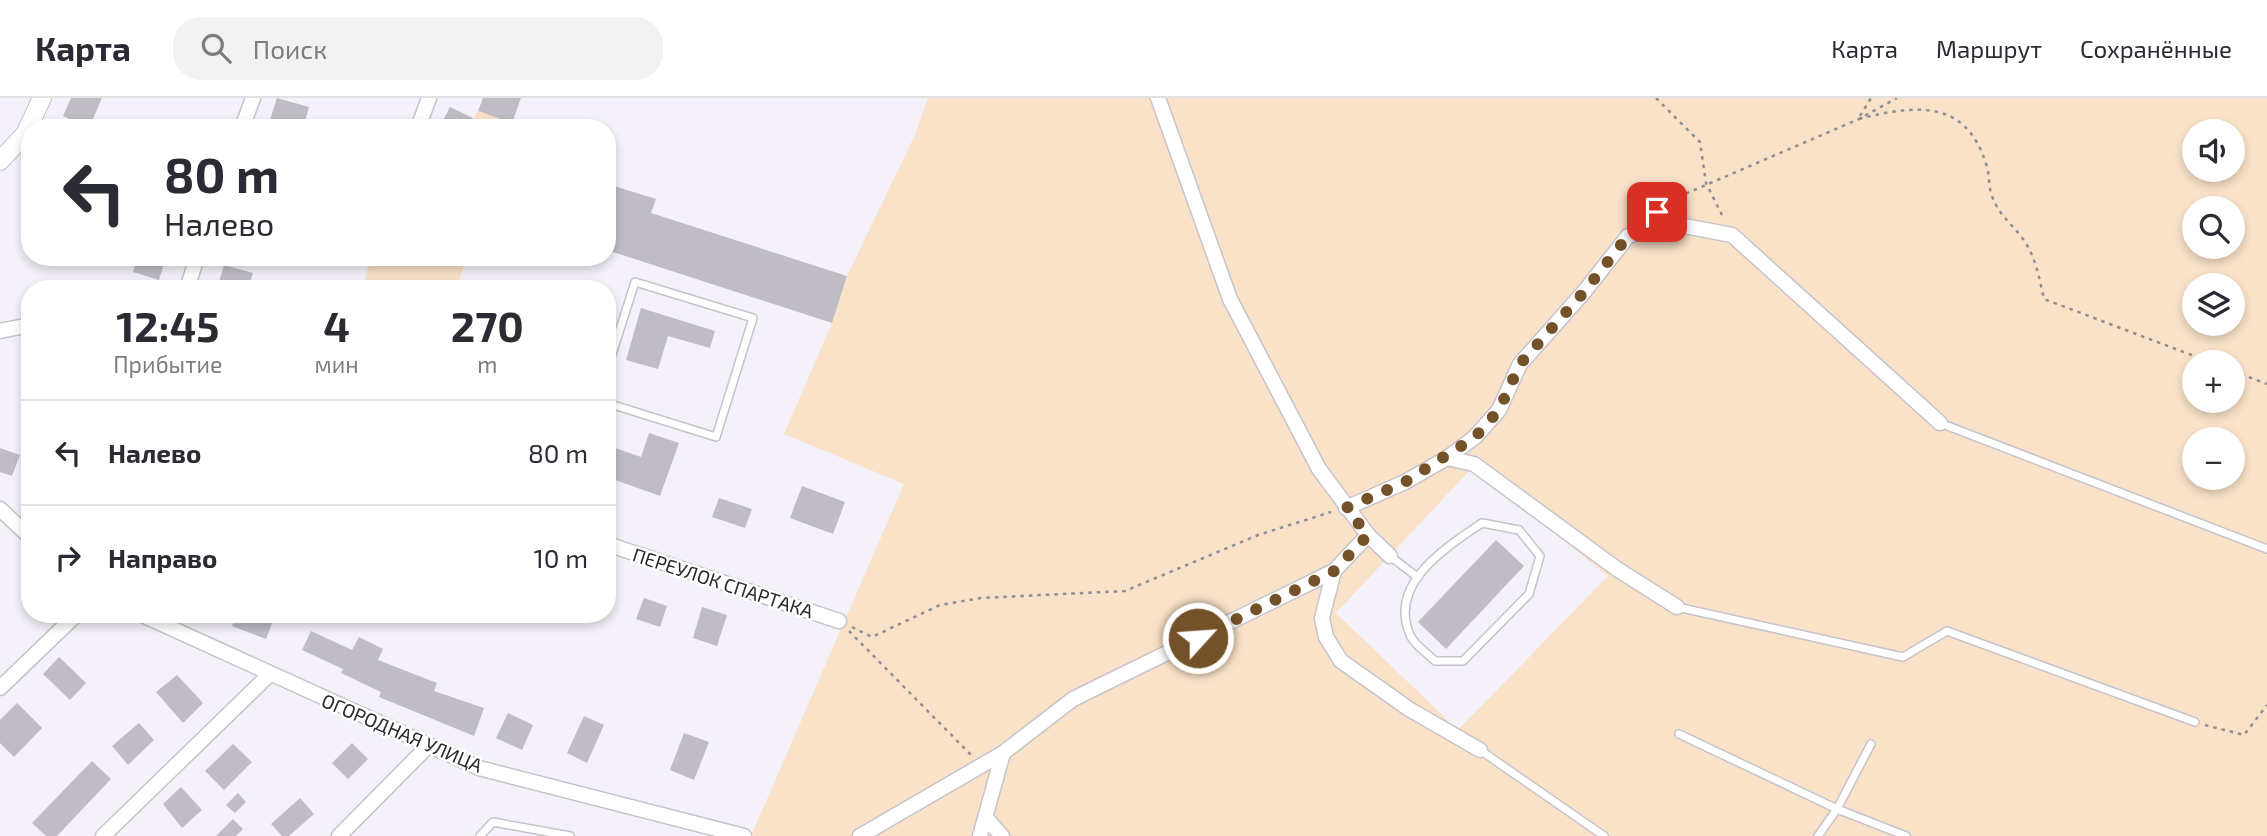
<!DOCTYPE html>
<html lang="ru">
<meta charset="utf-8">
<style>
body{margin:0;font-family:"Exo 2",sans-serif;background:#f2f2f3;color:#2b2b33;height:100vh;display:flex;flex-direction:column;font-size:26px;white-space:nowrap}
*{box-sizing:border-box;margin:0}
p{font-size:23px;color:#7c7c81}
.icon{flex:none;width:38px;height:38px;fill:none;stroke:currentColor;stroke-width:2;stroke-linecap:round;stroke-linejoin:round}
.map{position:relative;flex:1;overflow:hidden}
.panel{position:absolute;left:21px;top:182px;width:595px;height:343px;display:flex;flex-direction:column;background:#fff;border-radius:28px;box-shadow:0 4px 10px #0003}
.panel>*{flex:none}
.hud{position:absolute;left:21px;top:21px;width:595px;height:147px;border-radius:28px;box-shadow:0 4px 10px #0003;background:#fff;color:#2b2b33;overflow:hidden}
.buttons{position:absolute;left:2182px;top:21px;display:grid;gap:14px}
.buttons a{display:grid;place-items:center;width:63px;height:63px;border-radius:50%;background:#fff;box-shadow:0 4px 10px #0003;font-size:35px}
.pin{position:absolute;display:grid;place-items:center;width:60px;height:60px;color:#fff;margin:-30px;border-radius:14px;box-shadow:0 4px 10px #0006}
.me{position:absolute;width:77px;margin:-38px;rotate:64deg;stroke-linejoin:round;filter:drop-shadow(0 0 5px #0008)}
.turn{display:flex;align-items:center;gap:24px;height:147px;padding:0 28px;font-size:32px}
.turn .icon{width:91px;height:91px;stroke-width:2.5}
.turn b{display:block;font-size:49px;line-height:60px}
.eta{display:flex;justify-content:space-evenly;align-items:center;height:119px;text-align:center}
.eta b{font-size:42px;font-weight:700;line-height:49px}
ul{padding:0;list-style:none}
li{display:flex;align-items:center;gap:21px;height:105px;padding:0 28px;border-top:2px solid #e1e1e2}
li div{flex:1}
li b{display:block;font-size:26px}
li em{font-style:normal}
header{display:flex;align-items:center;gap:42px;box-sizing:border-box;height:98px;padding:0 35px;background:#fff;border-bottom:2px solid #e1e1e2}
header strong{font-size:33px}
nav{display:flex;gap:38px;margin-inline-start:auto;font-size:24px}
.search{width:490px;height:63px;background:#f2f2f3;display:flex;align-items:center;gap:18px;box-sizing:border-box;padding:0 24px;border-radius:28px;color:#7c7c81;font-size:26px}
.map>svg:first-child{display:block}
.green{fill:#f9e2c8;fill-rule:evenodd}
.building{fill:#bfbcc4}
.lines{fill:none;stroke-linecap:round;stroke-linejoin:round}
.service-casing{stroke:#c6c3cb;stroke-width:10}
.minor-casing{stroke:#c6c3cb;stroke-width:17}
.tertiary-casing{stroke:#c6c3cb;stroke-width:20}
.path{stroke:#918e95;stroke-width:2.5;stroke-dasharray:3.5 5;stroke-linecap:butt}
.service{stroke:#fff;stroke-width:7}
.minor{stroke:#fff;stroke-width:14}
.tertiary{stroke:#fff;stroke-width:18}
.route{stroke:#735229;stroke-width:12;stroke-dasharray:0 21.6}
.labels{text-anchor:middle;stroke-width:5;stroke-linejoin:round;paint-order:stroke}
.street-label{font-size:19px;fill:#2a292c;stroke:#fff}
</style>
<header>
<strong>Карта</strong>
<div class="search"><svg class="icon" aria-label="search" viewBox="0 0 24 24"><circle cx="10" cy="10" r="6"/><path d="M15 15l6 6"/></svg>Поиск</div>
<nav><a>Карта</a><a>Маршрут</a><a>Сохранённые</a></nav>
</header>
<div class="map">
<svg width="2267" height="738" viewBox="0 0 2267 738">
<rect width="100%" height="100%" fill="#f5f1fa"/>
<g class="green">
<path d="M928 0H2267V738H751L904 386 784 336 832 225 847 178 914 39ZM2194 33H2233V72H2194ZM2194 110H2233V149H2194ZM2194 187H2233V226H2194ZM2194 264H2233V303H2194ZM2194 341H2233V380H2194ZM1472 370 1608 478 1458 632 1336 515Z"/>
<polygon points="478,13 512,25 510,30 468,30"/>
<polygon points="371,159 467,159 456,191 362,191"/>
</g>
<g class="building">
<polygon points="71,0 102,0 89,30 63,18"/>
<polygon points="277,0 309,9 303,30 283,30 269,25"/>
<polygon points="483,0 521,0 512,25 478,13"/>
<polygon points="450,9 473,20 468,30 439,30"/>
<polygon points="611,87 656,101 651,115 847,178 832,225 607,152 607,98"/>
<polygon points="137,159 166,159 159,182 133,174"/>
<polygon points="224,167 253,175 248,191 217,191"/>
<polygon points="641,210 715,233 710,250 668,238 658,271 626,262"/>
<polygon points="649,335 679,345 660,398 607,379 607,347 641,359"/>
<polygon points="0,350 20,357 12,378 0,374"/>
<polygon points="802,388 845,404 833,436 790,420"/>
<polygon points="719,400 752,411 745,430 712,419"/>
<polygon points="1496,442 1524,468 1446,551 1418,524"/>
<polygon points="644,500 667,508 660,529 636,521"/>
<polygon points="702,509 727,517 717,548 693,540"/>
<polygon points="236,516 264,516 274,520 266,541 232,528"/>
<polygon points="311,533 352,552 359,539 383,551 378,562 437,585 434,593 484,610 474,638 379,599 381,594 341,575 343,571 302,552"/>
<polygon points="59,559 86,585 70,602 43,576"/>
<polygon points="177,577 203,605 183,625 156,594"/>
<polygon points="17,605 42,630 14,659 0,645 0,622"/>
<polygon points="508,615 533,627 522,652 496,640"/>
<polygon points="584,618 604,627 587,665 567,655"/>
<polygon points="139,625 154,642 128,667 112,648"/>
<polygon points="684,635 709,644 694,682 670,672"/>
<polygon points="352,645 368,661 348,681 332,665"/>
<polygon points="233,646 252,664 224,692 205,673"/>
<polygon points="92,663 111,681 57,738 46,738 32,725"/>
<polygon points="181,689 202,712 182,730 163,706"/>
<polygon points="238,695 246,704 235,715 226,707"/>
<polygon points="300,700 314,716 289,738 282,738 271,726"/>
<polygon points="233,721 243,731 236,738 216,738"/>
</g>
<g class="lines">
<defs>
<g id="service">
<polyline points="607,272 635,184 753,220 716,339 607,305"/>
<polyline points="1940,325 2267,451"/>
<path d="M1482 425 1519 432 1540 458 1529 496 1463 563H1435C1428 556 1416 548 1411 539 1386 487 1445 450 1482 425Z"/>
<polyline points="1390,458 1416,478"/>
<polyline points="1677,509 1903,559 1947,533 2195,624"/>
<polyline points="1679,636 1837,711 1906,738"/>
<polyline points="1480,652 1604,738"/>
<polyline points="480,738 493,724 570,738"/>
<polyline points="1818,738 1837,711 1871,646"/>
</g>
<g id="minor">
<polyline points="242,30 253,0"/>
<polyline points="418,30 429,0"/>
<polyline points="187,191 197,159"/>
<polyline points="0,233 30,227"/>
<polyline points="1447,360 1475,339 1499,312 1520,266 1584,194 1628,138 1674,126 1732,137 1940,325"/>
<polyline points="1346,410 1405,384 1447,360 1474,366 1617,471 1677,509"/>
<polyline points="0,411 30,439"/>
<polyline points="1368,437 1390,458"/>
<polyline points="607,446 839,523"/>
<polyline points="1334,473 1322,520 1326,539 1341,563 1409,611 1480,652"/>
<polyline points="140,516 479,670 744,738"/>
<polyline points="0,590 77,516"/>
<polyline points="986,720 1002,738"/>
<polyline points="103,738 269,577"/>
<polyline points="339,738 428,648"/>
<polyline points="860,738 1003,655"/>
<polyline points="980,738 1003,655 1073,601 1334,473 1368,437 1319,371 1230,201 1158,0"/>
</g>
<polyline id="tertiary" points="0,63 25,36 42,0"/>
</defs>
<use href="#service" class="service-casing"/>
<use href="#minor" class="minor-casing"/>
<use href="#tertiary" class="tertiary-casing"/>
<g class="path">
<polyline points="1656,0 1700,44 1706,85 1724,121"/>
<polyline points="1860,18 1871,0"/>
<path d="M1859 21C1913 7 1966 0 1986 66 1990 76 1988 88 1992 98 1998 116 2012 126 2023 141 2036 159 2039 180 2044 201L2210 264"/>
<polyline points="1657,113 1671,102 1859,21 1897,0"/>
<polyline points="2233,273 2267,286"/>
<polyline points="852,529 872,539 940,507 981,500 1125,493 1258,437 1331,414"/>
<polyline points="849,533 972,658"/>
<polyline points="2205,627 2244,637 2267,607"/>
</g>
<use href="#service" class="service"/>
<use href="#minor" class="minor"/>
<use href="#tertiary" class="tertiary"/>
</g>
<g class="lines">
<polyline class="route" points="1198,540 1334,473 1368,437 1346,410 1405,384 1475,339 1499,312 1520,266 1584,194 1628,138 1657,114"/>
</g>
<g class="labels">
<g class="street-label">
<text transform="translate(723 485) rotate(18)" y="7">ПЕРЕУЛОК СПАРТАКА</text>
<text transform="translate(402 635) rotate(23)" y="7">ОГОРОДНАЯ УЛИЦА</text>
</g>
</g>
</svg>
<div class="buttons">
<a><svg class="icon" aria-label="sound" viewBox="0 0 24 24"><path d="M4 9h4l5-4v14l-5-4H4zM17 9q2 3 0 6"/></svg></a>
<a><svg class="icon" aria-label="search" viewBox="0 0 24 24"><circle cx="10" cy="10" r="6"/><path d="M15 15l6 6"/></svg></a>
<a><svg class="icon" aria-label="layers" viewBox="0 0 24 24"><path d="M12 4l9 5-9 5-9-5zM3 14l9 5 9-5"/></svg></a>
<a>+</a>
<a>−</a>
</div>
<div class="pin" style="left:1657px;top:114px;background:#d93025"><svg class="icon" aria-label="arrive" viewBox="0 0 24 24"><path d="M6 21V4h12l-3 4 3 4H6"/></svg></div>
<svg class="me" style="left:1198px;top:540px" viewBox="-20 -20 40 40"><circle r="17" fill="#735229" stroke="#fff" stroke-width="3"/><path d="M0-11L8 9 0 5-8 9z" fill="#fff"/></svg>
<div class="hud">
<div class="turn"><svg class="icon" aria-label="left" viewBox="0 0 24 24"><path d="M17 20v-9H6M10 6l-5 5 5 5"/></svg><div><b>80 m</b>Налево</div></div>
</div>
<section class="panel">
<div class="eta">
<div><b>12:45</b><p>Прибытие</p></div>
<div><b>4</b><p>мин</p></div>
<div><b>270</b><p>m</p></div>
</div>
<ul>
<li><svg class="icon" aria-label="left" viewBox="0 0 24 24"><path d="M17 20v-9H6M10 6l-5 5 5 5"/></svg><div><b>Налево</b></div><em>80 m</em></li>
<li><svg class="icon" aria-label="right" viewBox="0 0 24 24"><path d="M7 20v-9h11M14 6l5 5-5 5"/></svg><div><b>Направо</b></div><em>10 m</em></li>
</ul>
</section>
</div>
